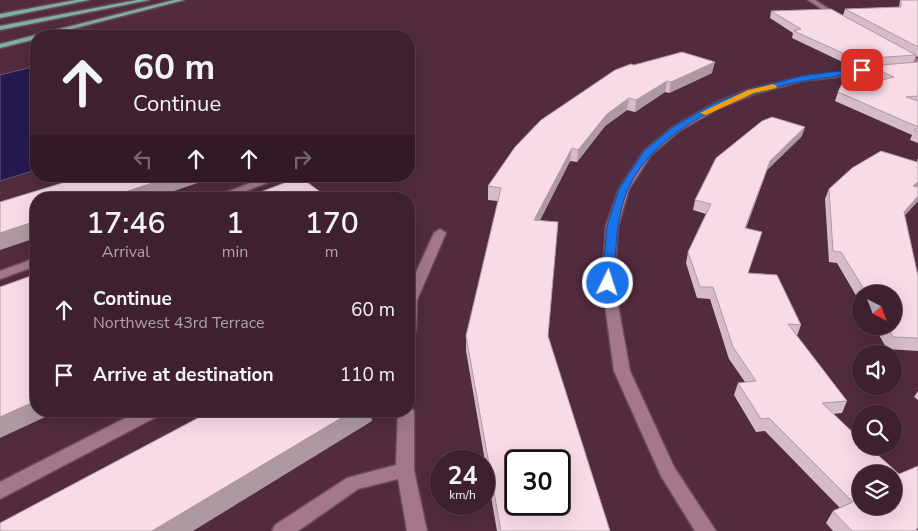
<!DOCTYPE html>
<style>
body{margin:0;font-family:"Nunito Sans",sans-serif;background:#452837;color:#f1f3f6;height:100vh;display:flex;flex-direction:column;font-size:19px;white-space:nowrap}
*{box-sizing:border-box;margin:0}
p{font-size:16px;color:#ada3aa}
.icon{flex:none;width:28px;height:28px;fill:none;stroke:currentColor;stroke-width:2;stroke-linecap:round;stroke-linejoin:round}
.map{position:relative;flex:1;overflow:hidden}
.panel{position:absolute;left:30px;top:192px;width:385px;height:225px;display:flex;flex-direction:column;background:#3e202f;border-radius:20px;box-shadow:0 5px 20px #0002,0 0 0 1px #573e4b}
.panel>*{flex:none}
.top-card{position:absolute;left:30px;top:30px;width:385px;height:152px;border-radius:20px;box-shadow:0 5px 20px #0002,0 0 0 1px #573e4b;background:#3e202f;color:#f1f3f6;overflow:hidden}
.needle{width:32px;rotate:138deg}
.tools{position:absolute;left:852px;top:285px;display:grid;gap:10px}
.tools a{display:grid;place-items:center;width:50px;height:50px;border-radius:50%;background:#3e202f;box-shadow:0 5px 20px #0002,0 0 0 1px #573e4b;font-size:25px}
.speed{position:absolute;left:430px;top:450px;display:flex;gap:10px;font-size:25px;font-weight:700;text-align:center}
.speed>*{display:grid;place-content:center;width:65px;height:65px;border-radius:50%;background:#3e202f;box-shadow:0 5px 20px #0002,0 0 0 1px #573e4b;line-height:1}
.speed small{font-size:12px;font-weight:400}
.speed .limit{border:2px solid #111;border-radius:8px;background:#fff;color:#111}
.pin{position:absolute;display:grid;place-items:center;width:42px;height:42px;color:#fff;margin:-21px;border-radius:10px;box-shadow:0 2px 8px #0006}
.me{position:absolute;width:55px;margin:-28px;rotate:4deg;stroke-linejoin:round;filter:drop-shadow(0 0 4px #0008)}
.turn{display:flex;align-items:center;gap:18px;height:105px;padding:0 20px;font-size:22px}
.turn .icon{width:65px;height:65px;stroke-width:2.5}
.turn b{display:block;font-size:35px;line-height:42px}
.lanes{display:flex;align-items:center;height:48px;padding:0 20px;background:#0003;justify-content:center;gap:25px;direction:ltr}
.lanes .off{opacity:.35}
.eta{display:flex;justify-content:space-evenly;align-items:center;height:85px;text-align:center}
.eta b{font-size:30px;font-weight:600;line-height:35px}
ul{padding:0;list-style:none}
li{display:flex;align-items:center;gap:15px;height:65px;padding:0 20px}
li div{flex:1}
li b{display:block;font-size:19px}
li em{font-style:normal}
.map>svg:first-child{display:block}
.water{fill:#26194e;stroke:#665980}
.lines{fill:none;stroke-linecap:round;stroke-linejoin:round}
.street-casing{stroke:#6a4b5b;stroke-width:3}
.primary-casing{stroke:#6a4b5b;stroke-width:3}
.street{fill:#a4778b;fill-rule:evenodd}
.primary{fill:#7faea2;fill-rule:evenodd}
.wall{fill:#d6bcc8}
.shaded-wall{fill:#ae99a2}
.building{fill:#f9dbe8;stroke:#ae99a2;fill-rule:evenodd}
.route{fill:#1a73e8;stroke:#114b97}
.slow{fill:#f59e0b}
</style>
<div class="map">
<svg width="918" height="531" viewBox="0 0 918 531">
<rect width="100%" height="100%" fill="#522b3f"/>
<polygon class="water" points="36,66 36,170 0,181 0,75"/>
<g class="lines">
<defs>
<g id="street">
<polygon points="808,0 815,0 844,19 839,20"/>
<polygon points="896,50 902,50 918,59 918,64 896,54"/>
<polygon points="883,67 886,67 886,71 802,81 754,94 719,108 679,131 651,155 629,189 618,226 614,283 630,371 674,467 716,531 695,531 661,476 614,371 602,283 606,226 619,189 644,151 673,127 713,104 748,90 802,77"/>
<polygon points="263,178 268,181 267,183 225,199 209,199"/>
<polygon points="440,229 446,233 417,300 416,330 414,333 409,335 409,288 434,233"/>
<polygon points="36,258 36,266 0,279 0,271"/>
<polygon points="409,406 414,411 414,470 427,531 407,531 398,479 358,489 298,531 272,531 275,525 347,478 396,465 398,411 409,411"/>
<polygon points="139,411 162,411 160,415 0,499 0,482"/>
</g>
<g id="primary">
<polygon points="76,0 89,0 0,18 0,14"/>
<polygon points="137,0 149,0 0,30 0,26"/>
<polygon points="174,0 184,0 45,36 36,36 36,39 0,48 0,44"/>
</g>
</defs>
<use href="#street" class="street-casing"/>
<use href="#primary" class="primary-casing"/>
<use href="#street" class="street"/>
<use href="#primary" class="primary"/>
</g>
<g class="wall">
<polygon points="900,0 918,0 918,57 916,56 913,63 918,62 918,143 910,140 912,135 835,101 838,92 880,81 866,74 868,66 853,67 792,38 793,33 770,18 771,11 843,15 845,9 899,7"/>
<polygon points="634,65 712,73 669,93 665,92 635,112 627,110 605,126 577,162 570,161 540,220 548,336 610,531 497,531 466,351 466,336 498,201 488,200 488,186"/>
<polygon points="802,136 767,170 746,228 749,273 801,325 797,336 847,401 842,413 833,414 918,531 833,531 826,523 833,511 840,508 765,431 756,432 734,395 738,383 745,382 729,359 710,299 697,298 686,263 688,252 706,214 693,210 695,200"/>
<polygon points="918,158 918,201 904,216 918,276 918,351 887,349 874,326 894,326 894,294 861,294 861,304 837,263 829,262 825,199 829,189 917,162"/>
<polygon points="918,391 918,400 914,397"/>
</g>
<g class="shaded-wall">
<polygon points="715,62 712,73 669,93 671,82"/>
<polygon points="667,81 665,92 635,112 636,100"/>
<polygon points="629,98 627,110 605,126 577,162 578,150 607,114"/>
<polygon points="805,127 802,136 767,170 742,239 745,228 770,161"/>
<polygon points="572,148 570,161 533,234 534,220"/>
<polygon points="173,176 218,176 151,199 104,199"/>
<polygon points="918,182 918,188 913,186"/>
<polygon points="918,196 918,201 899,222 904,212"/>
<polygon points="36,221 36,238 0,250 0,233"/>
<polygon points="36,401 36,411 58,411 0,438 0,417"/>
<polygon points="353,411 370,411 372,421 193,531 152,531"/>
</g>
<g class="building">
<polygon points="901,0 918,0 918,47 845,9 901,7"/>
<polygon points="831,9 916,55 856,59 794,31 801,29 771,11"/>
<path d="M682 52 715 62 671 82 667 81 636 100 629 98 607 114 578 150 572 148 534 220 558 222 548 336 610 531H501L466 336 501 188 488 186 515 147 541 120 615 70 631 64 634 65ZM516 461H559V504H516Z"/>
<polygon points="918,62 918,96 906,97 918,101 918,127 838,92 847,73 871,83 894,77 869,66"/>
<path d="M772 117 805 127 770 161 745 228 762 232 748 273 777 275 801 325 788 324 847 401 822 403 861 440V446H868L899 474 918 466V528L916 529 918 531H852L833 511 853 502 769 418 761 419 738 383 756 381 733 347 713 287H700L688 252 711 204 695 200 716 158 762 121ZM861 474H894V506H861Z"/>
<polygon points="918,128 918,132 914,130"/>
<polygon points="881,151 917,162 918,159 918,182 913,186 918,187 918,196 904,212 918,276 918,338 893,337 887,326 894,326 894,294 867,294 841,252 833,251 829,189 852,168"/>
<polygon points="85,176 173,176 104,199 36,199 36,221 0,233 0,202"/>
<polygon points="300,177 330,199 250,199 247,197"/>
<polygon points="36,274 36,401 0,417 0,287"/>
<polygon points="211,411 353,411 152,531 0,531 0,523"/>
</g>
<path class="route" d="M862 68 865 69V72C845 76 824 77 804 81 740 92 656 127 628 189 615 219 616 252 614 283L613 286H604L602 283 607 226 619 189 644 151 673 127 713 104 748 90 802 76Z"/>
<polygon class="slow" points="773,84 777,86 776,88 754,93 706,115 700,113 748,90"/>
</svg>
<div class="tools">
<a><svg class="needle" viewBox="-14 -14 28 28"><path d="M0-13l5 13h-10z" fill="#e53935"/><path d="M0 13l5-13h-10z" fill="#ada3aa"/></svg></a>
<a><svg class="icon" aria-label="sound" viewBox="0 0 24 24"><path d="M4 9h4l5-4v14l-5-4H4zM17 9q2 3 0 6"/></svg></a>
<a><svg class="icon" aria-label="search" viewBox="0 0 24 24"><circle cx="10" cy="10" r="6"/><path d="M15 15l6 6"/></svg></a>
<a><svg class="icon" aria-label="layers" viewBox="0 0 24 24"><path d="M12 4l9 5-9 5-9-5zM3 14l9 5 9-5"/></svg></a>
</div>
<div class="speed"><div>24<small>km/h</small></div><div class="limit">30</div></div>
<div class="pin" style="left:862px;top:70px;background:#d93025"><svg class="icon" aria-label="arrive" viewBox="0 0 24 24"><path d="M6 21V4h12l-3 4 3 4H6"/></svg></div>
<svg class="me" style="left:608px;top:283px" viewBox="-20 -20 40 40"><circle r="17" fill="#1a73e8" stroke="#fff" stroke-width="3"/><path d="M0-11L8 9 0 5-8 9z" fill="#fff"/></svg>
<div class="top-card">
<div class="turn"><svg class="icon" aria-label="ahead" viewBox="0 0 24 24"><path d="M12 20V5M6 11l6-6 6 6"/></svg><div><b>60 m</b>Continue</div></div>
<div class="lanes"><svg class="icon off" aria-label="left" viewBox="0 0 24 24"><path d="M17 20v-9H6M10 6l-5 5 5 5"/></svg><svg class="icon" aria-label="ahead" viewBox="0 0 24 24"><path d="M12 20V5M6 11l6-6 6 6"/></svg><svg class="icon" aria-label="ahead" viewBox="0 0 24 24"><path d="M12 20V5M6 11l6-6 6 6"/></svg><svg class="icon off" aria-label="right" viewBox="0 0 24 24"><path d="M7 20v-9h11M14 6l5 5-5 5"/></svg></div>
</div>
<section class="panel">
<div class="eta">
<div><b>17:46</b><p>Arrival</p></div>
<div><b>1</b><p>min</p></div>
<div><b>170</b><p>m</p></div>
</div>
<ul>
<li><svg class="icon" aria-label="ahead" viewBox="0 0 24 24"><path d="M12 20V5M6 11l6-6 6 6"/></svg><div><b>Continue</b><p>Northwest 43rd Terrace</p></div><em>60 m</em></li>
<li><svg class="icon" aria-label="arrive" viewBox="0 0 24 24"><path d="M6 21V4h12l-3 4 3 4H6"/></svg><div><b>Arrive at destination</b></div><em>110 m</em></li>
</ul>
</section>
</div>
